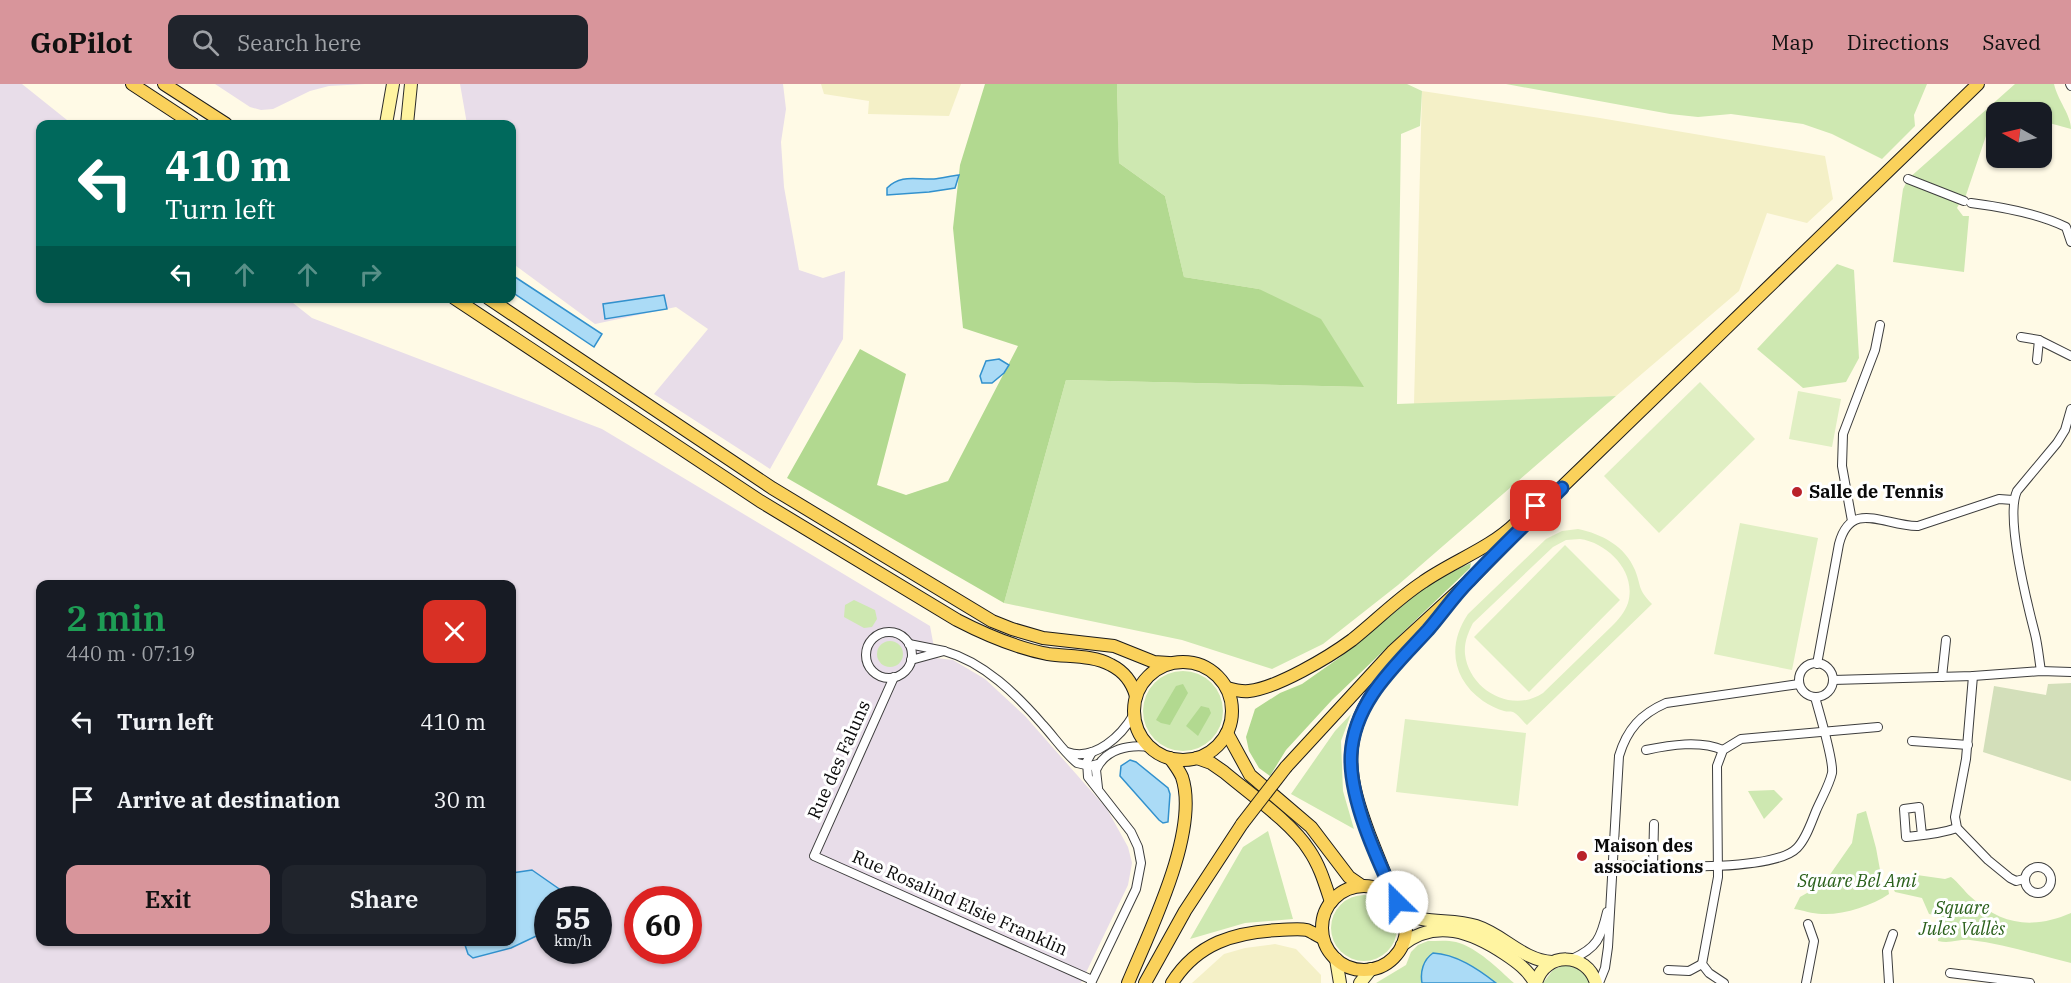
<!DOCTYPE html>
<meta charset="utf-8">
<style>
body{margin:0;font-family:"IBM Plex Serif",serif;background:#20242c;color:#f1f3f6;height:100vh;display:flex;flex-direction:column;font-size:22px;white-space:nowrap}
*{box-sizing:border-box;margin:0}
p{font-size:20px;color:#9ea1a6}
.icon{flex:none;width:33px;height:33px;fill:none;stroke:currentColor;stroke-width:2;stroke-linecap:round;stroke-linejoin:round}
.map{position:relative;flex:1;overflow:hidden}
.side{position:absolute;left:36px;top:496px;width:480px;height:366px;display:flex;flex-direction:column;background:#171b24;border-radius:12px;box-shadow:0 2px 4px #0004}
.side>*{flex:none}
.banner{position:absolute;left:36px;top:36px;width:480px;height:183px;border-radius:12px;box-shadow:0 2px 4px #0004;background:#00695c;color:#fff;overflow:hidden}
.needle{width:39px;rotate:278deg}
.tools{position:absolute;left:1986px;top:18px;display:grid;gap:12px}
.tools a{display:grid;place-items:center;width:66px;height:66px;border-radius:12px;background:#171b24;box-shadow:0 2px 4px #0004;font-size:30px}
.speed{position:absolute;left:534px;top:802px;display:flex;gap:12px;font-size:30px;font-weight:700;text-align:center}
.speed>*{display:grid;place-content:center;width:78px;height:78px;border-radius:50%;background:#171b24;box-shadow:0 2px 4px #0004;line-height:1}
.speed small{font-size:15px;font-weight:400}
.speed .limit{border:9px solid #d22;background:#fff;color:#111}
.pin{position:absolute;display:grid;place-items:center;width:51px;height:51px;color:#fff;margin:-26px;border-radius:12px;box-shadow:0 3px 9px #0006}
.me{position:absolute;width:66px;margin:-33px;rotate:337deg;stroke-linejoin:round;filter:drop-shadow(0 0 4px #0008)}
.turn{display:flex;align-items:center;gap:21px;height:126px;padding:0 30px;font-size:27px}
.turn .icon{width:78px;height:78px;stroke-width:2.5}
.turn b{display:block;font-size:42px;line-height:51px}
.lanes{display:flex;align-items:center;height:57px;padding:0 30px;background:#0003;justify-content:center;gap:30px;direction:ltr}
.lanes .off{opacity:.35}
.round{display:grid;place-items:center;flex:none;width:63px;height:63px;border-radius:12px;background:#20242c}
.headline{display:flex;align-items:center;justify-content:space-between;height:102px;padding:0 30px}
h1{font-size:36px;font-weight:600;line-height:45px;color:#1e9e55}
.primary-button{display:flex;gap:12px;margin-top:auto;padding:12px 30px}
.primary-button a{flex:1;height:69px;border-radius:12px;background:#d8959b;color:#111;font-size:24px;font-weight:600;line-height:69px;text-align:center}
.primary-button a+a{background:#20242c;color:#f1f3f6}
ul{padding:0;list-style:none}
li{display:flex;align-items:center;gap:18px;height:78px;padding:0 30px}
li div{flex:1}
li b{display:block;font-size:22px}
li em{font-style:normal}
header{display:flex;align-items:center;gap:36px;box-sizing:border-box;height:84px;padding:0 30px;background:#d8959b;color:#111}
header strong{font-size:28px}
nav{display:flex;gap:33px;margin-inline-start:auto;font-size:21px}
.search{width:420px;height:54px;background:#20242c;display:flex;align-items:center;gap:15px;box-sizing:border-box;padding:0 21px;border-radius:12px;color:#9ea1a6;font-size:22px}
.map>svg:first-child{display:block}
.industrial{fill:#e8dde9;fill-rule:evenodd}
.farmland{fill:#f4f0c7}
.green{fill:#cee8b1}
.forest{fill:#b2d990}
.cemetery{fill:#d3dfba}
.pitch{fill:#e0efc3;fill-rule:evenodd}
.water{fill:#abdbf6;stroke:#3291cd;stroke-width:1.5}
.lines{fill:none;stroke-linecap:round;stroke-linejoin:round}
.street-casing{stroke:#3d3d3d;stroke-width:10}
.secondary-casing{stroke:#2c2c2c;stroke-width:14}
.primary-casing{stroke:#1b1b1b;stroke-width:14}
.street{stroke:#fff;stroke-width:8}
.secondary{stroke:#fff4a1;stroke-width:12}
.primary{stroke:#fad15b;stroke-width:12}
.primary-bridge-casing{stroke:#1b1b1b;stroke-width:14;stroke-linecap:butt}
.primary-bridge{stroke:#fad15b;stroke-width:12}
.route-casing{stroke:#114b97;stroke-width:15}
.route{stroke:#1a73e8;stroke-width:10}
.poi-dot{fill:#b9222b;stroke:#fff;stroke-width:2}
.labels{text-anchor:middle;stroke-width:6;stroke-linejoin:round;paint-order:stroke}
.poi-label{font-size:18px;font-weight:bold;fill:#0a0a0a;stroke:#fff;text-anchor:start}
.street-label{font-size:18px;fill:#0a0a0a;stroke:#fff}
.park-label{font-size:18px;font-style:italic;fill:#2a601b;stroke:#fff}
</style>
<header>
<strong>GoPilot</strong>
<div class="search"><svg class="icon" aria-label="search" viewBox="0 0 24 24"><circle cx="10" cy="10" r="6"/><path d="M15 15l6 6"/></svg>Search here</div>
<nav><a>Map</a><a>Directions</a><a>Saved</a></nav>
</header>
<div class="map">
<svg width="2071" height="899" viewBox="0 0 2071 899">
<rect width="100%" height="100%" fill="#fffae6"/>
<g class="industrial">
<path d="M0 0H22L72 40H40V214L288 215 312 234 602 345 930 542 936 574 953 576 985 595 1025 632 1107 725 1128 763 1132 779 1128 801 1081 899H0ZM40 501H512V858H40ZM548 816H598V867H548ZM638 816H688V867H638Z"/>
<polygon points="215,0 365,0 329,2 310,7 273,25 261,26 250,23"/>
<polygon points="460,0 783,0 786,25 781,58 784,103 799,186 823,194 845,187 843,255 770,385 654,310 708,245 676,223 595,240 512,179 512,40 467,40"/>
</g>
<g class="farmland">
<polygon points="821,0 961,0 949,32 868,30 869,17 824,10"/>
<polygon points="1422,7 1600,34 1825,72 1833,115 1807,139 1767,129 1739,207 1616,312 1414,320"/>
<polygon points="1275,860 1296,865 1321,891 1321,899 1192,899 1224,870 1245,864"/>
</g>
<g class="green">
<polygon points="1117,0 1407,0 1422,7 1420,42 1401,50 1397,320 1616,312 1398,501 1323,560 1272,585 1182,556 1004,519 1066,296 1363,303 1259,205 1184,193 1165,112 1119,79"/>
<polygon points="1506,0 1927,0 1914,31 1915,42 1882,75 1832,50 1803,40 1731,30 1698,33 1670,30"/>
<path d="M2015 0H2054C2058 17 2071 31 2071 45L2042 37V28H1996V36H1993L1990 40 1964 117 1959 120 1957 124 1963 132H1969L1964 188 1893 178 1903 105 1908 95Z"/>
<polygon points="1837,180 1854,186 1859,274 1846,298 1803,304 1757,265"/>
<polygon points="854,516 875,526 877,535 872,543 864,544 844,533 845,521"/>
<circle cx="890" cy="570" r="13"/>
<circle cx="1183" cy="627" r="40"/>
<polygon points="1351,630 1341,657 1343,707 1354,745 1291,710 1335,647"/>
<polygon points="1774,706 1783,715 1764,735 1748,707"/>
<path d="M1866 727 1876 764 1883 802 1888 804 1889 810C1871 822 1844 831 1822 830 1812 830 1803 826 1794 825L1800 813 1814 805V797L1829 792 1852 759 1857 730Z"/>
<polygon points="1268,747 1293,835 1245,839 1190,855 1243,763"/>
<path d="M1917 791 1945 795 1951 793C1959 799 1964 807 1971 813 2002 842 2034 845 2071 829V879C2038 871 2004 860 1970 856 1959 855 1950 860 1938 857L1941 832 1929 830 1922 814 1895 808 1893 804Z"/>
<circle cx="1364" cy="844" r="33"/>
<path d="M1428 857C1437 857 1448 856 1456 858 1478 864 1497 884 1514 899H1376L1406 881 1411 868 1418 861Z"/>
<path d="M1564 881C1577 882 1585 888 1590 899H1543L1553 886Z"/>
</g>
<g class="forest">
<polygon points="985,0 1117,0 1119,79 1165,112 1184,193 1259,205 1321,235 1364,303 1066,296 1004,519 787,394 860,265 906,290 877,401 906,411 948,397 1018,262 963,244 953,144 960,81"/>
<polygon points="1471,479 1470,484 1332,616 1286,666 1270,692 1259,684 1249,667 1246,653 1255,625 1280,609 1302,600 1339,574 1433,497"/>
<polygon points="1183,600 1188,609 1171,639 1170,641 1161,639 1156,636 1176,602"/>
<polygon points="1201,622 1209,624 1211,629 1198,652 1186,642"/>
</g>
<polygon class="cemetery" points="2071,599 2071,697 1983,668 1994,602 2046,611 2048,600"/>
<g class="pitch">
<polygon points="1700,298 1755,355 1659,449 1604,392"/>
<polygon points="1798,307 1841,315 1832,363 1789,355"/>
<polygon points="1740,439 1818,454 1792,586 1714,570"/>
<path d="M1578 445C1602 450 1625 462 1635 486 1642 504 1637 504 1652 520L1527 641C1523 638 1518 630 1513 628 1510 627 1507 628 1504 627 1497 625 1489 621 1483 617 1452 595 1447 561 1468 530L1546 455 1562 447ZM1580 455C1608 459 1637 488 1628 519 1625 528 1618 536 1612 542L1543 609C1512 630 1469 606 1465 570 1464 558 1468 549 1473 539L1553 463 1566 456Z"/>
<polygon points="1565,461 1620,516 1529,608 1474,553"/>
<polygon points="1405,635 1526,649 1518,722 1396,708"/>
</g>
<g class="water">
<path d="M959 91 955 104 929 108 887 111V104C901 90 916 96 934 95 942 94 951 92 959 91Z"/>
<polygon points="512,191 602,250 594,263 512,208"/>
<polygon points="664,211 667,225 605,235 603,220"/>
<polygon points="999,275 1009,281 1004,289 992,299 982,299 980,292 986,277"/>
<polygon points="1130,676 1136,678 1168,704 1170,710 1168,738 1163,739 1159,736 1120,692 1121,682"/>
<polygon points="532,786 575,816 548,816 547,847 511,864 473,874 468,870 464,858 512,858 512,789"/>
<path d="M1433 869C1456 870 1478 885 1496 899H1422C1420 888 1423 876 1433 869Z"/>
</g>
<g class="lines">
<defs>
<g id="street">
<polyline points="2070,0 2071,2"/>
<polyline points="1908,95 1964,117"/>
<path d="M1971 119C2002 123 2038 129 2066 143L2071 158"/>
<polyline points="2021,253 2039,256 2071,272"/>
<polyline points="2037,276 2039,256"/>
<polyline points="1852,437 1842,382 1843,350 1875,266 1880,241"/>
<circle cx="889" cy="571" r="23"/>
<polyline points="909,560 944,567 911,576"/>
<path d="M944 567C984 578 1017 611 1043 641 1054 653 1064 668 1077 679L1090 682 1098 680"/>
<circle cx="1816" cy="596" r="17"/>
<path d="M1817 580 1839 460C1851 414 1886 443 1918 442L1999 415 2013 416"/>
<path d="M2041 587C2039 575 2038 562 2035 550 2027 519 2005 433 2017 407L2057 359 2065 346 2071 325"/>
<polyline points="1973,592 1966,675 1955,733 1957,744 1988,776 2010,794 2016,797 2024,795"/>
<polyline points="894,593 814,772 1092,896"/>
<polyline points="1942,593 1946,556"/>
<polyline points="1833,596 1973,592 2041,587 2071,588"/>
<polyline points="1912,657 1968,661"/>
<path d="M1646 666C1670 661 1700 656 1723 666"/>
<path d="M1067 668C1095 678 1122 651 1134 630"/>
<path d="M1098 704 1096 686C1105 665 1129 660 1150 663"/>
<path d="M1922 751 1919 723 1904 725 1906 753C1924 751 1940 750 1957 744"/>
<path d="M1612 781C1648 782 1773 789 1797 764 1806 755 1811 739 1816 727 1821 715 1829 702 1832 689 1834 677 1819 628 1815 613"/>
<polyline points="1653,782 1654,740"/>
<circle cx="2038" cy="796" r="13"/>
<path d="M1572 875C1597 864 1601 854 1607 828"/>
<polyline points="1668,886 1689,887 1702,880"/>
<polyline points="1950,889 2030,899"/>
<polyline points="1091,899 1136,805 1141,779 1138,763 1131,748 1088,693 1087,677 1092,668"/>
<path d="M1599 899 1605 884 1608 863 1619 672C1627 645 1641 630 1666 619L1799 600"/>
<polyline points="1724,899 1709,889 1702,880 1718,793 1717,682 1723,666 1741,655 1878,643"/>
<polyline points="1806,899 1814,857 1808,840"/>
<polyline points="1889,899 1887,867 1893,850"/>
</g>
<g id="secondary">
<polyline points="386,40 393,0"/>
<polyline points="407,40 411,0"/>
<path d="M1402 828C1424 841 1452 834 1476 842 1504 851 1522 876 1552 878"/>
<path d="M1402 861C1436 834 1472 848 1505 870 1517 878 1528 886 1535 899"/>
<polyline points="1336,875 1340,899"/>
<polyline points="1360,899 1371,885"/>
<path d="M1536 899C1545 867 1587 868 1596 899"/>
</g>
<g id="primary">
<polyline points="132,0 193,40"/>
<polyline points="164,0 226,40"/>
<path d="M454 214 760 417 957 536C986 551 1016 564 1048 570 1068 573 1093 571 1111 581 1125 588 1132 598 1136 612"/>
<polyline points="488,214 772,404 992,537 1012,545 1043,554 1114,562 1154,578 1169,579"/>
<circle cx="1183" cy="627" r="49"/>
<path d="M1227 604C1234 606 1241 608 1249 607 1277 604 1329 573 1352 556 1376 537 1397 515 1423 498 1453 477 1489 465 1516 439"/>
<polyline points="1227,649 1250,691 1311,743 1349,793 1362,802"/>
<path d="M1197 674 1211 679 1224 688C1250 710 1292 739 1309 766 1320 782 1325 800 1331 818"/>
<polyline points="1286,683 1392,568 1467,499 1562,403 1978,0"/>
<circle cx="1364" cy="844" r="42"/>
<path d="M1397 818C1387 796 1378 773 1369 750 1349 696 1340 658 1374 607 1392 580 1417 560 1437 535"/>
<path d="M1128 899C1149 848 1200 747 1182 693 1179 686 1174 680 1170 674"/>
<polyline points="1145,899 1185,827 1242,740"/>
<path d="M1172 899C1197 859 1235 848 1279 846 1288 846 1298 844 1307 846 1312 848 1318 852 1323 854"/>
</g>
</defs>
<use href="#street" class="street-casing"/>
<use href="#secondary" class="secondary-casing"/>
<use href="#primary" class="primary-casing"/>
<use href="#street" class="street"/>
<use href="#secondary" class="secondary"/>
<use href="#primary" class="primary"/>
<defs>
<polyline id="primary-bridge" points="1242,740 1286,683"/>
</defs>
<use href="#primary-bridge" class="primary-bridge-casing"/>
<use href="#primary-bridge" class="primary-bridge"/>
</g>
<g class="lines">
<defs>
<path id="route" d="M1397 818C1378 777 1349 716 1351 671 1354 618 1394 583 1428 546 1442 530 1454 512 1469 497 1499 465 1531 435 1562 404L1536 422"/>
</defs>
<use href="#route" class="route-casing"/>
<use href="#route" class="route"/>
</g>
<g class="poi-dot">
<circle cx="1797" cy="408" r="6"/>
<circle cx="1582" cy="772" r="6"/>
</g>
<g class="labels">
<g class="poi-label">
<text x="1809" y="414">Salle de Tennis</text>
<text x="1594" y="768">Maison des<tspan x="1594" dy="21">associations</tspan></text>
</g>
<g class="street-label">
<text transform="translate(839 676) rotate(-66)" y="6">Rue des Faluns</text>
<text transform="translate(960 819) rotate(24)" y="6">Rue Rosalind Elsie Franklin</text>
</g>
<g class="park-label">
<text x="1857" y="803">Square Bel Ami</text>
<text x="1962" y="830">Square<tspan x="1962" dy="21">Jules Vallès</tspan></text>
</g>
</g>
</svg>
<div class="tools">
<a><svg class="needle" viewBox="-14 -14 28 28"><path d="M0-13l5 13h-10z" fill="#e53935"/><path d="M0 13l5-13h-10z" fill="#9ea1a6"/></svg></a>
</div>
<div class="speed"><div>55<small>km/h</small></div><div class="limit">60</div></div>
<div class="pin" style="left:1536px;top:422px;background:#d93025"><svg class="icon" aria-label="arrive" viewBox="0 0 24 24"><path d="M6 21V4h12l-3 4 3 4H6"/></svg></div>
<svg class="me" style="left:1397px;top:818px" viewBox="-20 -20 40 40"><circle r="19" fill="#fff"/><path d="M0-13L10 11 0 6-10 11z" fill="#1a73e8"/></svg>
<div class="banner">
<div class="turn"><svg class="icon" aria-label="left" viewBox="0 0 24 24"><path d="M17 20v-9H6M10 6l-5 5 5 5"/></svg><div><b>410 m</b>Turn left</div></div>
<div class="lanes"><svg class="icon" aria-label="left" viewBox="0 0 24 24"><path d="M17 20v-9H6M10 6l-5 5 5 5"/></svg><svg class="icon off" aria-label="ahead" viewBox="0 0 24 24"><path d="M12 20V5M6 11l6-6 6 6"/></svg><svg class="icon off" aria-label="ahead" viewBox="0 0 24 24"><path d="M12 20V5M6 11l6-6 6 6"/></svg><svg class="icon off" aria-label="right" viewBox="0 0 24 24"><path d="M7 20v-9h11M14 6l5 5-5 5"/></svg></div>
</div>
<section class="side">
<div class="headline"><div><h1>2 min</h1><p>440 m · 07:19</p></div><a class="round" style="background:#d93025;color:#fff"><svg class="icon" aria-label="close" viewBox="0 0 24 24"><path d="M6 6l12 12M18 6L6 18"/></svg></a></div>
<ul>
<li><svg class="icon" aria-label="left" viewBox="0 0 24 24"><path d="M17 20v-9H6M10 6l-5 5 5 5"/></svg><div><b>Turn left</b></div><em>410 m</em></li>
<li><svg class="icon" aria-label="arrive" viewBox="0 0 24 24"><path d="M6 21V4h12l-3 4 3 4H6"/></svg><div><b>Arrive at destination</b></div><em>30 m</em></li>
</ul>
<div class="primary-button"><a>Exit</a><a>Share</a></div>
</section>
</div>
